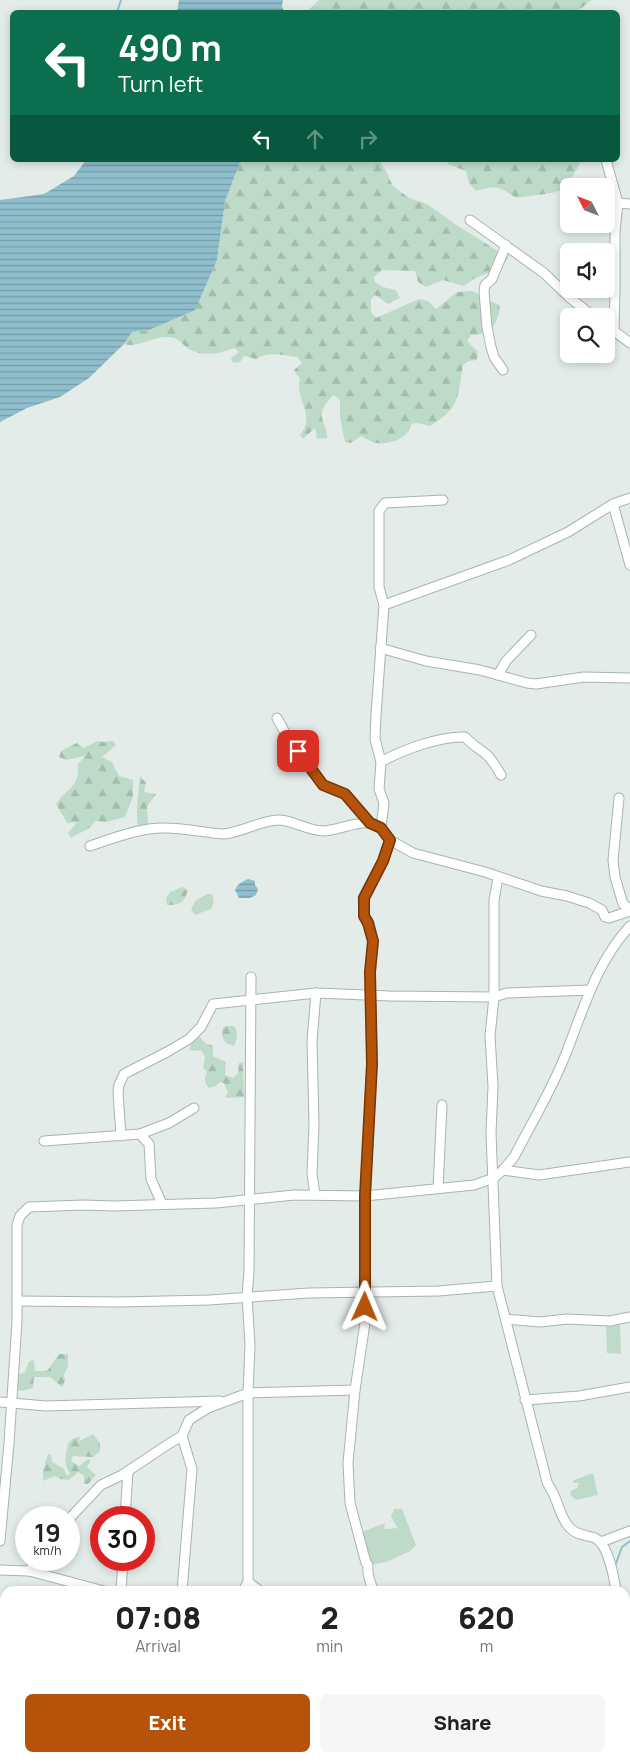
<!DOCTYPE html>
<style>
body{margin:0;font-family:Manrope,sans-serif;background:#f6f6f6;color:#222;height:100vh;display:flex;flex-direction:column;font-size:19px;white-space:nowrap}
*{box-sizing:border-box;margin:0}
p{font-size:16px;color:#767676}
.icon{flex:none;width:28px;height:28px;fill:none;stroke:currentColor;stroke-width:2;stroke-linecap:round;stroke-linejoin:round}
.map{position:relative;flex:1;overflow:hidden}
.side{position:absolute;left:0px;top:1586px;width:630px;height:176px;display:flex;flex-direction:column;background:#fff;border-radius:15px 15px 0 0;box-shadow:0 2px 8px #0003}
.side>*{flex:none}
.guide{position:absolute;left:10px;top:10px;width:610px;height:152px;border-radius:8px;box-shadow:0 2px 8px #0003;background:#0b6e4f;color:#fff;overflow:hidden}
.needle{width:32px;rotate:312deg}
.buttons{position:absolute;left:560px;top:178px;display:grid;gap:10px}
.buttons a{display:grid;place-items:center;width:55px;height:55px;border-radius:8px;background:#fff;box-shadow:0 2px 8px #0003;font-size:25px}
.speed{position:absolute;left:15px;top:1506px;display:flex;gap:10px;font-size:25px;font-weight:700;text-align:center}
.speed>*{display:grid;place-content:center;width:65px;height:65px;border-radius:50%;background:#fff;box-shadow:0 2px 8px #0003;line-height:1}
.speed small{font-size:12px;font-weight:400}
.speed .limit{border:8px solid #d22;background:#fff;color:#111}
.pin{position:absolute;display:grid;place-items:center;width:42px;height:42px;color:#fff;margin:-21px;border-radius:10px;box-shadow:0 2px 8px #0006}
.me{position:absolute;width:55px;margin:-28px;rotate:1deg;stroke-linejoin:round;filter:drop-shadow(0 0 4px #0008)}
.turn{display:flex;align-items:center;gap:18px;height:105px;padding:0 25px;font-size:22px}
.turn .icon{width:65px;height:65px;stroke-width:2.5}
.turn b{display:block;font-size:35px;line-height:42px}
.lanes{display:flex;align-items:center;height:48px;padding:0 25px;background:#0003;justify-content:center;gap:25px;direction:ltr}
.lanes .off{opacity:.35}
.eta{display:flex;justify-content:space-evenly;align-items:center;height:85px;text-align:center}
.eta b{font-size:30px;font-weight:800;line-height:35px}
.primary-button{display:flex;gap:10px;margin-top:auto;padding:10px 25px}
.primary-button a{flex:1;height:58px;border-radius:8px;background:#b45309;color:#fff;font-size:20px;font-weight:800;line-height:58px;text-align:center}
.primary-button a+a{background:#f6f6f6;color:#222}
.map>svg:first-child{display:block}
.green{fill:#bedbc9}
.forest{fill:url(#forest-firs)}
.water{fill:url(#water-rules)}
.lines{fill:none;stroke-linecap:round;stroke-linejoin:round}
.stream{stroke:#90becd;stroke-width:2}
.minor-casing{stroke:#a7b4b0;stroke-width:11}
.minor{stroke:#fff;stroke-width:9}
.route-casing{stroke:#753606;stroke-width:12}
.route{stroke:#b45309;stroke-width:9}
</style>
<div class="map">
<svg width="630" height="1762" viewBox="0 0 630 1762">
<defs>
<pattern id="forest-firs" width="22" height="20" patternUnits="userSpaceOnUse" patternTransform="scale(1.25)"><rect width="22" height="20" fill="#bedbc9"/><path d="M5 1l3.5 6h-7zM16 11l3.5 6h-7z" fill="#a3bdad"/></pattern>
<pattern id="water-rules" width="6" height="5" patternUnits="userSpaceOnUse" patternTransform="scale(1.25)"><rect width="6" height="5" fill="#90becd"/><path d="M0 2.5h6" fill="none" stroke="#759ca7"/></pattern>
</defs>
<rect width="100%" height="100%" fill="#e4ece9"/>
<g class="green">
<path d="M207 894H211C215 900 214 903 211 909L195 915 191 910 195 901Z"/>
<polygon points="620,1319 621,1354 607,1353 606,1327"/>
<polygon points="593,1473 598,1495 577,1500 571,1496 570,1491 577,1488 579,1483 573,1483 574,1480"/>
<polygon points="394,1509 402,1509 416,1545 410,1551 386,1562 370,1565 362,1532 385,1523 384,1529 398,1528 391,1517"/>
</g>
<g class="forest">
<polygon points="319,0 592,0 576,12 307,12"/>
<path d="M241 160H379L386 171 393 186 409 198 427 204 455 224 509 258 489 273 475 278 464 286 443 280 426 287 418 282 415 271 382 270 374 277 375 282 383 287 396 290 400 298 388 304 375 295 371 299V312L376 318 419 299 428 301 436 309 457 292 472 291 499 305C500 309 500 312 498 316 494 330 485 335 471 335L467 341 478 352 477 360 469 361 463 365C457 398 461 407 430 426L417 423 411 424C410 438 389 445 376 443 371 442 365 438 361 436L351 443 345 442 340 417V400L334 395C328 400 321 408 322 417 323 425 328 429 327 438L317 439 315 428 303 439 300 435C317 414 294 400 300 379L294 370 302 363 297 357C282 355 269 351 256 359L244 356 240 362 233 363 231 358 239 352 234 348C220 354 202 357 189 349 180 343 179 337 166 337 151 337 139 348 124 344L132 332 149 330 195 309 217 260 225 201Z"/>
<path d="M448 160H582L565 189 552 193 516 198C499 186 496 185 476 191L469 183 466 171 448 164Z"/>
<path d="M97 741 103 742 113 741 116 745 102 757 112 762 119 776 133 780V797L125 817 106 822 95 821 91 827 71 838 68 833 77 822 67 823 56 804C67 787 80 788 78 764L85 756 66 760 59 757 61 751 77 743 84 748Z"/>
<path d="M140 776 146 783 144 792 156 794 147 807 148 826 138 827C135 810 139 792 140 776Z"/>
<path d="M183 887 188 890C184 903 180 905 167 905L166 898 170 892Z"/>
<path d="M226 1026H234C239 1032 237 1039 234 1046 224 1044 220 1038 223 1028Z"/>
<path d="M200 1037 205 1043 213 1046V1056L226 1062 225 1075 233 1078 238 1073 239 1063 243 1062 244 1097 228 1098 225 1097 228 1093 224 1083 220 1082 216 1086 209 1088C204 1083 204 1078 207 1072L203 1068 205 1057 202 1051 190 1050C190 1042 192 1039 200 1037Z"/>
<polygon points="59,1354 68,1354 68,1366 64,1375 65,1381 62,1387 50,1377 34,1377 33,1388 22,1391 15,1388 17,1375 25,1372 29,1361 34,1360 35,1371 47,1371"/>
<path d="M93 1434 100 1443V1451L93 1457 73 1456 71 1461 79 1466 88 1459 91 1460 87 1467 96 1475 88 1484H84V1476L78 1472 69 1480 61 1479 55 1476 43 1481V1471L48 1454 51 1455 52 1462 63 1468 67 1475 70 1474C63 1461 66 1456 68 1443L74 1438 80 1437 79 1441Z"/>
</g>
<g class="water">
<polygon points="179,0 283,0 282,6 284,12 177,12"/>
<polygon points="86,160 241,160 225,201 217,260 195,310 149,330 132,332 124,344 89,378 60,397 27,408 0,422 0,200 44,194 74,176"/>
<path d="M248 879 255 881V885L258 889 256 895 250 898H239L235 890C238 883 242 882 248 879Z"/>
</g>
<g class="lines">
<g class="stream">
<polyline points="117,12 121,0"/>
<polyline points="615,1566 622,1547 630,1541"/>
<polyline points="415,1762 419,1758"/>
</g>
<defs>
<g id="minor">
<polyline points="606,160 618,203 615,231 615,289 614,330"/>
<polyline points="618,203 630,204"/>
<polyline points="470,220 544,273 570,298 593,316"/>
<polyline points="606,325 630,343"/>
<polyline points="503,370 494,357 491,347 487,327 484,292 485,285 492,279 506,245"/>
<polyline points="443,500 385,503 379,511 379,587 384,605 376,715 375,739 381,762 379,789 384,803 381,828 390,840 413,853 485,872 541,891 567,896 589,903 602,910 605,917 609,918 630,911"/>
<polyline points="613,504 630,565"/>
<polyline points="384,605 509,560 568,532 613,504 630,498"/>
<polyline points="380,648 426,661 480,670 527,683 536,684 584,677 630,678"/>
<polyline points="498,675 506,661 531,635"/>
<polyline points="277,718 289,740 323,785 345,794 370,823"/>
<path d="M381 762C402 750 440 736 465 737 472 745 480 749 487 755 493 761 497 768 501 775"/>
<polyline points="619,798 613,860 615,877 623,904 630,909"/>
<path d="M90 846C114 838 141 827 166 828 185 828 205 833 224 834 244 832 260 820 280 820 295 821 307 831 325 831 338 830 358 821 371 823 374 824 378 827 381 828"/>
<path d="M498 878 494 900V997L490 1036 493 1086 491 1133 497 1286 547 1482C550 1488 554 1494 556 1500 560 1510 562 1520 570 1528 576 1535 586 1535 595 1538 608 1544 614 1577 616 1591"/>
<polyline points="140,1134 149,1144 151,1179 162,1204"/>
<polyline points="121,1136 118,1092 119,1085 124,1074 167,1052 189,1039 201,1027 213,1004 316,993 390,996 494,997 507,993 590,990"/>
<polyline points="44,1141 140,1134 169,1123 194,1108"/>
<polyline points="503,1170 539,1175 630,1162"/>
<polyline points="438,1188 442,1105"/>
<polyline points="315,1195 312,1174 314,1124 312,1041 316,993"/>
<polyline points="17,1301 119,1302 209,1300 309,1293 438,1291 497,1286"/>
<polyline points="506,1319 540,1322 567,1319 610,1321 630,1317"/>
<polyline points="525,1400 579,1396 630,1387"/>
<polyline points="0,1402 46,1406 220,1401"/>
<polyline points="125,1518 128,1471"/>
<polyline points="69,1519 101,1485 122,1475 170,1443 182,1436"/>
<path d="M0 1541 9 1443 17 1322V1225L20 1216 29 1207 83 1205 113 1206 216 1203 294 1195 365 1196 474 1185 494 1178 503 1170 514 1157C532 1122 553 1088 567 1051 584 1007 597 962 630 926"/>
<polyline points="601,1542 630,1531"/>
<polyline points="0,1570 29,1571 104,1591"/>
<polyline points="29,1571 37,1560"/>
<polyline points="248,1582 260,1591"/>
<polyline points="121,1591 123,1560"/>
<polyline points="182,1591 192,1469 182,1436 189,1420 208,1408 248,1393 355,1390"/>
<polyline points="243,1591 248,1582 248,1393 250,1345 247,1296 249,1272 251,977"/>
<path d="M374 1591C370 1583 367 1574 368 1565L366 1563 350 1503 348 1463 355 1390 365 1323V1196L372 1064 370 972 373 941 369 923 365 917 363 898 383 861 390 840"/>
<polyline points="625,1616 630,1616"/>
<polyline points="625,1694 630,1758"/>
<polyline points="398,1758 401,1762"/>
<polyline points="450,1758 451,1762"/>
</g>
</defs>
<use href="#minor" class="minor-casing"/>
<use href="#minor" class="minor"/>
</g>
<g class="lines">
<defs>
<polyline id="route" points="298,751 323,785 345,794 370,823 381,828 390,840 383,861 364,898 364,916 368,923 373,941 370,972 372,1064 365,1196 365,1307"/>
</defs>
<use href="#route" class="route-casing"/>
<use href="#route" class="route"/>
</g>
</svg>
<div class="buttons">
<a><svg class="needle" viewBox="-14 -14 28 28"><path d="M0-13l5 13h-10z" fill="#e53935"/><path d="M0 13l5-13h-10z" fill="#767676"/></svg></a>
<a><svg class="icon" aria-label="sound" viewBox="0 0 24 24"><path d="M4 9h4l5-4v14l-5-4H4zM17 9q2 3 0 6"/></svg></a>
<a><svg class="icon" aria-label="search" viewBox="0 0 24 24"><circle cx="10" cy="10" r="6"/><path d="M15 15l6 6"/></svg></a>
</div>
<div class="speed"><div>19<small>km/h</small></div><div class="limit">30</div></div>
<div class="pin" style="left:298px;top:751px;background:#d93025"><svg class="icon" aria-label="arrive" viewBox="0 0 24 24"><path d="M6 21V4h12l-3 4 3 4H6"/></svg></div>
<svg class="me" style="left:365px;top:1307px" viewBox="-20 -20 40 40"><path d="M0-17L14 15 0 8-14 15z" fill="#b45309" stroke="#fff" stroke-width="4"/></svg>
<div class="guide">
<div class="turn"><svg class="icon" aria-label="left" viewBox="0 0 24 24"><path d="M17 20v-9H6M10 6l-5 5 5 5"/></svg><div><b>490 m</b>Turn left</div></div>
<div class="lanes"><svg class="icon" aria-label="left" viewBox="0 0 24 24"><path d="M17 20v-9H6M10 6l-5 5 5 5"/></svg><svg class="icon off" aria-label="ahead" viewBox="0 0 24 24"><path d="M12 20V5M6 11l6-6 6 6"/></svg><svg class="icon off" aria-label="right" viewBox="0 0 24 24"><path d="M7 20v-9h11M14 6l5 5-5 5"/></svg></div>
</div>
<section class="side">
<div class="eta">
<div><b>07:08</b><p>Arrival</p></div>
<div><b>2</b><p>min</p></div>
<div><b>620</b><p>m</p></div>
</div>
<div class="primary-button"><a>Exit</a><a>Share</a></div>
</section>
</div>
